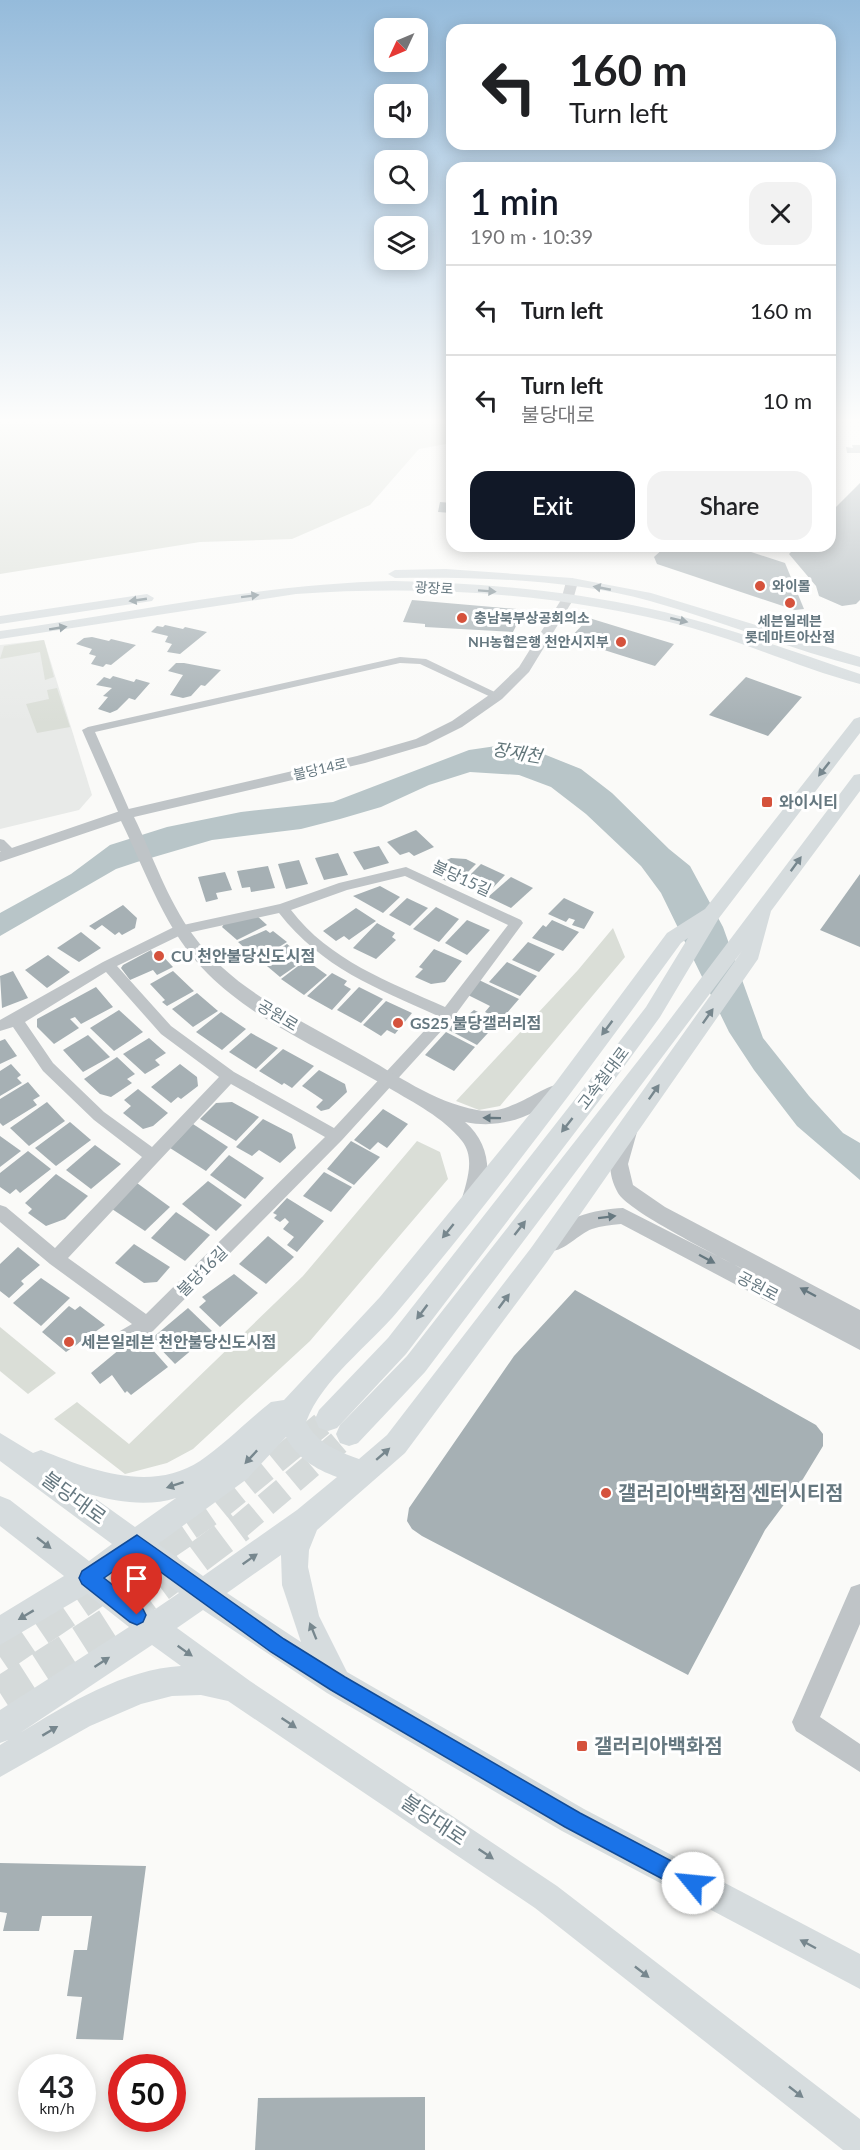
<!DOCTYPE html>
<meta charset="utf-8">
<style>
body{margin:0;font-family:Lato,"Noto Sans KR",sans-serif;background:#f2f2f2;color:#202124;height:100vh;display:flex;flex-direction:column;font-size:22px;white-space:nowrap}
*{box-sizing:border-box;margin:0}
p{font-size:20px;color:#757577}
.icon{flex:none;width:33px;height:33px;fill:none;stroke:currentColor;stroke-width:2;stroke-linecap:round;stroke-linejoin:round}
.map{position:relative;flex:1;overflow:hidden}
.details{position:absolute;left:446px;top:162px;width:390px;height:390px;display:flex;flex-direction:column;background:#fff;border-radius:18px;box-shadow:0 3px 15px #0003}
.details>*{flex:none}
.guide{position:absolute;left:446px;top:24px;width:390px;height:126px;border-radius:18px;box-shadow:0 3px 15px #0003;background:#fff;color:#202124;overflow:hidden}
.needle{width:39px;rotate:226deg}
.fabs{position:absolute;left:374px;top:18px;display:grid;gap:12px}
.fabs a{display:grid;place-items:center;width:54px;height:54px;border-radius:12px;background:#fff;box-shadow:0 3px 15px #0003;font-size:30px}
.speed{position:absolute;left:18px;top:2054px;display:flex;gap:12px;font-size:30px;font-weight:700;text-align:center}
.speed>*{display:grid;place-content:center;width:78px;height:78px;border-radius:50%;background:#fff;box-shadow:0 3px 15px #0003;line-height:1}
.speed small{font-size:15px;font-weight:400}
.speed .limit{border:9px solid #d22;background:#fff;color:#111}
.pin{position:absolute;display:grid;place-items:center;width:51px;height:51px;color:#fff;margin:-62px -26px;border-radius:50% 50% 50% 0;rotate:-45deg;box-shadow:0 0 6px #0007}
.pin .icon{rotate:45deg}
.me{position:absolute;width:66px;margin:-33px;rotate:298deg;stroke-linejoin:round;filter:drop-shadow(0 0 4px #0008)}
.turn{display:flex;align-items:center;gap:21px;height:126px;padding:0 24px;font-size:27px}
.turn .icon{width:78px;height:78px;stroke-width:2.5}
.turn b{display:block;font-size:42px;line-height:51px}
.round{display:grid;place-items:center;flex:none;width:63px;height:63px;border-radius:18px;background:#f2f2f2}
.overview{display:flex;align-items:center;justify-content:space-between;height:102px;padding:0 24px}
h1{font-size:36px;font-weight:600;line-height:45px;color:#111827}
.button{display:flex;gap:12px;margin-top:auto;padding:12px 24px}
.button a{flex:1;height:69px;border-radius:18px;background:#111827;color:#fff;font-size:24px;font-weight:600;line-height:69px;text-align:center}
.button a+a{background:#f2f2f2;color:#202124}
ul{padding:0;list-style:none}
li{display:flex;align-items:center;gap:18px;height:90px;padding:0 24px;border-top:2px solid #e0e0e0}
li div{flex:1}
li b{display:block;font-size:22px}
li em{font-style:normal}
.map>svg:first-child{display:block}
.built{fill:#e8eae8}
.green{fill:#daded7}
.water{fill:#b8c5c8}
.building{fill:#a6b0b4}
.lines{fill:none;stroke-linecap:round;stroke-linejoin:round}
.secondary-tunnel-far1{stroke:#d5dada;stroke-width:24;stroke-dasharray:24 12;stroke-linecap:butt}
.secondary-tunnel{stroke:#d5dada;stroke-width:32;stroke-dasharray:32 16;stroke-linecap:butt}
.minor{fill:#bfc4c7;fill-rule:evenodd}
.tertiary{fill:#bfc4c7;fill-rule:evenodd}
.secondary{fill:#d6dcde;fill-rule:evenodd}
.oneway{fill:#77878e}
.oneway2{fill:#667880}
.route{fill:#1a73e8;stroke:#114b97;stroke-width:1.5}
.poi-dot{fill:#d5523c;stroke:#fff;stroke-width:2}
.labels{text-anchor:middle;stroke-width:6;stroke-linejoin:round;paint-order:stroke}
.far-poi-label{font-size:14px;font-weight:bold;fill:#667880;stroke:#fff;text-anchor:start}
.far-street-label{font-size:14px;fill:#667880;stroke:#fff}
.poi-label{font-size:16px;font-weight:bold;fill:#667880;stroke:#fff;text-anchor:start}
.street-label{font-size:16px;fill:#667880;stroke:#fff}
.water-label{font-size:18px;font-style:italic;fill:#62767a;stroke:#fff}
.near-poi-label{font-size:20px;font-weight:bold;fill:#667880;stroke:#fff;text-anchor:start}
.near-street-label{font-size:20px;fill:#667880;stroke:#fff}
</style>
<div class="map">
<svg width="860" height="2150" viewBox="0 0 860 2150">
<rect width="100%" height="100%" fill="#fafaf8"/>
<polygon class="built" points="44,640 92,795 79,810 0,829 0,645"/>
<g class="green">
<polygon points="0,424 451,424 452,443 419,449 370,505 292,539 200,542 0,574"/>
<polygon points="44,640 54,677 45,680 40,652 0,659 4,646"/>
<polygon points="57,688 70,727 37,733 26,704 49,699 47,690"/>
<polygon points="613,928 625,957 500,1106 479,1110 456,1101 578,970"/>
<polygon points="417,1141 440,1152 448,1179 310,1341 193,1449 167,1463 125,1474 54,1419 77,1402 129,1444 303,1276"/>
<polygon points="0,1327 56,1373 28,1394 0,1371"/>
</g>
<polygon class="water" points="503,745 541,753 581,769 612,793 669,849 690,866 723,927 763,1038 809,1096 843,1133 860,1143 860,1180 797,1126 754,1070 729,1032 661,893 641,866 586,814 551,787 519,775 470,772 429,785 381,807 340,819 301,829 212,840 137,862 116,869 0,936 0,913 71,874 110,845 167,827 241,812 333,802 469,750"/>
<g class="building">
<polygon points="852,445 860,445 860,453 847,453 846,447 853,448"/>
<polygon points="860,483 860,600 856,604 842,606 819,596 816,586 789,554 797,546 830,546 830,501 835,508"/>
<polygon points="440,502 452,503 452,513 438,512"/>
<polygon points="666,546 733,546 785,563 804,609 795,610 657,564 654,557"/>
<polygon points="412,600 517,609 522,614 513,632 425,627 425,624 403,622"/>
<polygon points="589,618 674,644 655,666 569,639"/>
<polygon points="165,625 183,629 185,627 207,632 180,654 167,652 172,644 165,642 168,636 151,632 157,626 163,627"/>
<polygon points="92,637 109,641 111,639 136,645 111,665 106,664 103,667 91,664 96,656 89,654 92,649 76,644 84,638"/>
<polygon points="176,663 184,663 221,670 205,686 201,685 191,696 183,698 170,695 183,675 168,671"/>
<polygon points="113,676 134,682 136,679 150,683 135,700 129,698 117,710 110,713 98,709 108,697 103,696 112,688 96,685 104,677 110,679"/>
<polygon points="746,677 802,697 768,736 709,715"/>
<polygon points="416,830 434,847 414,856 409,852 400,855 387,842"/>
<polygon points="379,846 389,863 364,870 353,852"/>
<polygon points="338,853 348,875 324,880 315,858"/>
<polygon points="451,858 466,859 476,864 459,881 451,877 446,881 433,875 434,866"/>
<polygon points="299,860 308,884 286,889 278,864"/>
<polygon points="481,864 505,875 488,893 463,882"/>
<polygon points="268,866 275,888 251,892 250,887 242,888 237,871"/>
<polygon points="225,872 232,890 216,893 218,899 206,902 198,877"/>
<polygon points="860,874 860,947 820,930"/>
<polygon points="511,877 533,888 511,908 488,897"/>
<polygon points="380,886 400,897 383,913 353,896"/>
<polygon points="407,898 428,908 410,926 389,915"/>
<polygon points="564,898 594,912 584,929 572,925 575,920 569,918 566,922 548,914"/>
<polygon points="123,905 137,918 135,928 122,935 119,932 115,935 102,925 95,930 89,926"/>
<polygon points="436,907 459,919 439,942 413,929"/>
<polygon points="356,908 376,921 349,940 344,936 336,941 323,931"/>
<polygon points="255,914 267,925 237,940 222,927 229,917"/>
<polygon points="467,920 490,930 467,955 445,943"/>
<polygon points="552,920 579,932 563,951 532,938 543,925 546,927"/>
<polygon points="377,923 395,933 392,937 396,940 376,959 353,948"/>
<polygon points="266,930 270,933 273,931 287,942 258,960 238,942"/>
<polygon points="81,932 101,948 79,962 57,948"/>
<polygon points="528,942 555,954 539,972 512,960"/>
<polygon points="287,944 306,959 280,977 261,961"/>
<polygon points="434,949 462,961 445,982 431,984 415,977 423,969 419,967"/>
<polygon points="151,950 153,954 158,951 173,967 157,975 153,970 130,980 121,968 123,965"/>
<polygon points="48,955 70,972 47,988 25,970"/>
<polygon points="306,960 327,975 304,995 281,979"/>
<polygon points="507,962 537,976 520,996 489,982"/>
<polygon points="13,971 28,998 2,1008 0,976"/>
<polygon points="173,971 194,991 167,1006 162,1002 165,1000 150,984"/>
<polygon points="332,973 347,981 344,985 351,989 332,1010 307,996"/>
<polygon points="479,980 519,999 501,1020 485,1012 490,1006 466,994"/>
<polygon points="96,987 113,1007 81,1024 75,1017 70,1019 79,1028 54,1044 37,1027 37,1019"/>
<polygon points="359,987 383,999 361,1023 337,1010"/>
<polygon points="197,993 218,1011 193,1027 172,1009"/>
<polygon points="386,1001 412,1013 395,1034 387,1030 381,1036 363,1025"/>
<polygon points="119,1010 143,1032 114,1051 90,1028"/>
<polygon points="474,1010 498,1022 477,1045 447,1029 463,1013 468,1015"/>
<polygon points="221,1012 246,1029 222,1050 196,1032"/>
<polygon points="446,1032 475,1047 454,1071 425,1055"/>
<polygon points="251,1033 278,1048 256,1069 229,1052"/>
<polygon points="88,1035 110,1057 83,1072 63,1050"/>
<polygon points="149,1038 166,1053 155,1060 160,1065 145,1074 123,1054"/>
<polygon points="5,1039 17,1056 0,1064 0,1041"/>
<polygon points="283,1049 314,1066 292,1088 284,1083 282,1085 259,1071"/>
<polygon points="117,1057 135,1074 127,1079 132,1083 111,1097 100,1094 84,1079"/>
<polygon points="11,1064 21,1075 17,1078 22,1083 0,1096 0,1071"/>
<polygon points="180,1064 197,1077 198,1086 181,1099 178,1097 171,1103 151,1087"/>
<polygon points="319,1070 345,1084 347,1092 329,1109 321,1111 316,1107 323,1100 302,1086"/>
<polygon points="28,1082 40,1096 33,1100 37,1105 3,1126 0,1123 0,1099"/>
<polygon points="138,1089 168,1113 153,1126 143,1129 123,1113 131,1106 124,1100"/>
<polygon points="47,1102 65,1121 29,1146 10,1128"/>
<polygon points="232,1102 259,1117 236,1141 200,1119 216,1103"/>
<polygon points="383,1109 408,1124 387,1148 378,1142 370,1150 354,1140"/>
<polygon points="263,1119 292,1134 296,1148 280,1163 259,1150 252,1156 236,1147"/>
<polygon points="70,1122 91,1140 56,1166 35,1148"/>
<polygon points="193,1124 228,1147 206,1171 170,1148"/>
<polygon points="0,1136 21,1151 0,1167"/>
<polygon points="351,1141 380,1157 354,1185 327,1169"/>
<polygon points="95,1145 121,1164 91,1189 66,1170"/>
<polygon points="28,1151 51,1169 20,1193 16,1189 10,1194 0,1187 0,1173"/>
<polygon points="229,1155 264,1178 245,1199 210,1175"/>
<polygon points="324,1172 352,1187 331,1212 303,1196"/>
<polygon points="56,1174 88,1196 65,1219 46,1226 28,1213 32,1209 25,1203"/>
<polygon points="208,1181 242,1205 216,1231 182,1204"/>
<polygon points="137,1183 170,1207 145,1231 112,1209"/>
<polygon points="287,1198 324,1221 297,1252 287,1245 294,1237 283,1229 289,1222 285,1218 280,1222 274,1218 277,1215 273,1213"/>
<polygon points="176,1212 210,1235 185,1261 151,1238"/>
<polygon points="268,1236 294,1257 266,1284 239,1264"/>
<polygon points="134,1244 170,1267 157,1282 144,1283 115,1263"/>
<polygon points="18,1247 40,1265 21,1281 24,1284 9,1298 0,1291 0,1264"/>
<polygon points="234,1274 258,1293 220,1327 199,1307 206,1301 202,1297"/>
<polygon points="41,1278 70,1298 41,1326 13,1303"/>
<polygon points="575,1290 816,1425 823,1434 823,1446 803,1479 765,1530 688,1675 422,1536 412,1529 407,1521 409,1508 514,1356"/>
<polygon points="69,1306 75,1310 80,1306 105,1325 66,1352 42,1332"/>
<polygon points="188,1308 213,1332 175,1364 151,1339"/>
<polygon points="144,1340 168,1367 131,1395 127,1391 125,1393 112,1375 100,1384 91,1373 126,1344 132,1350"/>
<polygon points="0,1863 146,1866 123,2040 76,2039 82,1997 67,1996 74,1950 87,1950 92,1916 42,1916 39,1931 3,1931 7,1913 0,1912"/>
<polygon points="425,2097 425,2150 255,2150 258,2098"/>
</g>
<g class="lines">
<g class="secondary-tunnel-far1">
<polyline points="190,1528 219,1508 328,1419"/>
<polyline points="238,1528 349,1434"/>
</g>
<g class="secondary-tunnel">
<polyline points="0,1657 192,1526"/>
<polyline points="0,1693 114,1620 240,1526"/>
</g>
<g class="minor">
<polygon points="400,657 426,659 503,696 497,699 493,698 420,664 400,663 95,732 131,814 125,818 119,814 82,730 88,727"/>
<polygon points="0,839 4,840 14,850 14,856 4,856 0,851"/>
<path d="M406 867 521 920 523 923 453 1018 342 1140 153 1331 126 1345 120 1343 117 1337 120 1331 132 1324 50 1264 0 1222V1205L6 1207 55 1248 142 1157 94 1120 43 1071 13 1027 0 1031V1020L103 962 174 927 280 904 339 883ZM405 876 508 925 445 1007C389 982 329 960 291 910L347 890ZM279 913C322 968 376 988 438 1016L334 1128 234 1072 171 1026 117 966 183 934ZM106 972 161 1034 219 1077 152 1147 104 1112 53 1063 25 1022ZM231 1084 325 1137 146 1314 68 1258Z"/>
</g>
<g class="tertiary">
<path d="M572 578 578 582 573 600 529 672 502 699 462 727 426 745 365 763 134 817C153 856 167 899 193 935 234 991 299 1019 358 1053 396 1074 433 1102 477 1110 514 1117 547 1079 565 1085L568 1090 565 1095C532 1115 504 1130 465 1122 491 1144 493 1178 478 1208L471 1210 464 1208 461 1202C466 1183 476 1159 462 1141 443 1117 414 1103 389 1088 330 1053 256 1022 208 974 165 931 147 874 121 821L0 862V852L120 811 357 756 416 739 452 721 492 693 519 667 561 600 566 582Z"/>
<path d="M628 1125 635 1127 637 1132 628 1164 633 1185 665 1207 860 1310V1350L621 1224C611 1225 601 1226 592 1229 576 1235 561 1256 545 1250L542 1244C555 1218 597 1209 623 1208L790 1293C760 1277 630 1215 618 1193 605 1170 610 1149 621 1127Z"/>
<polygon points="860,1584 860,1624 820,1717 860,1744 860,1772 796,1731 792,1722 851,1587"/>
</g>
<g class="secondary">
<path d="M446 569 572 578 651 593 860 657V667C789 649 721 621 650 601 569 579 479 577 395 578L388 574 395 570Z"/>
<path d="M393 581C480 583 566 590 651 609 722 625 791 651 860 674V684C803 669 749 644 692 628 563 593 429 585 296 594L0 639V631C131 613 260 584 393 581Z"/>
<polygon points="147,594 154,598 152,601 0,624 0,616"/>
<path d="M860 717V733L719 918 660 1017 599 1101 406 1354 337 1428 328 1431 319 1428 315 1419 319 1410 388 1338 583 1089 646 1007 688 938 681 943C590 1068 498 1193 398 1311 368 1347 323 1378 306 1422 317 1443 337 1451 359 1459L387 1435 531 1248 742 951 425 1372 358 1443 349 1446 340 1443 336 1434 340 1425 407 1356 659 1034 854 775 860 774V791L771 911 758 959 547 1262 405 1453 317 1530 309 1550 308 1567 319 1616 347 1672 584 1809 860 1954V1989L562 1831 327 1693 203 1610 177 1628 250 1681 557 1886 860 2119V2150H843L535 1908 228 1701 201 1695 172 1696 141 1704 90 1726 0 1777V1745L8 1740 0 1743V1710L129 1627 87 1594 0 1645V1615L64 1576 0 1526V1496L10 1500 89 1561 112 1544 0 1461V1433L33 1453 41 1450C90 1470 151 1493 200 1461 225 1444 247 1421 271 1402L284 1400 380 1297 556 1082 667 933 705 909 854 719ZM286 1437C297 1458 315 1469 337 1477L297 1510 203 1576 158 1544 247 1479ZM89 1494C117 1502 148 1507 176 1498L135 1527ZM281 1555 282 1585 301 1642 227 1593ZM135 1561 179 1593 154 1610 111 1578ZM152 1645 181 1666C125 1669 67 1704 20 1733Z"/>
</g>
</g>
<defs><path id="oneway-solid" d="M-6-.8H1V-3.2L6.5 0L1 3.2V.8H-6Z" transform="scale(1.5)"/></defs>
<g class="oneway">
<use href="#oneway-solid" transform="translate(602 588) rotate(-169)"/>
<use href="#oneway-solid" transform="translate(487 591) rotate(4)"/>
<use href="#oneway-solid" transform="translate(250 596) rotate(-7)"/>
<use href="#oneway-solid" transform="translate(138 600) rotate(172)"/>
<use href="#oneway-solid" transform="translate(679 620) rotate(13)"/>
<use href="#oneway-solid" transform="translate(58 628) rotate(-9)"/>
<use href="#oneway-solid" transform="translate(824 769) rotate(128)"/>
<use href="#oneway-solid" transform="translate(796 864) rotate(-54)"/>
<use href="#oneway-solid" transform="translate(708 1016) rotate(-55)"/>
<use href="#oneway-solid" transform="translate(607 1028) rotate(127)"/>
<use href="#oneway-solid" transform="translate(654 1092) rotate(-55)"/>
<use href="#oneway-solid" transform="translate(567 1125) rotate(128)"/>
<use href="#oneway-solid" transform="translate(520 1228) rotate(-52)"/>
<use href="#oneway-solid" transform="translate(448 1231) rotate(129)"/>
<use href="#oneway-solid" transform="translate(504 1301) rotate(-53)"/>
<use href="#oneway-solid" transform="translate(422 1312) rotate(127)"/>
<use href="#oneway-solid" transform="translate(383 1454) rotate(-41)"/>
<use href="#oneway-solid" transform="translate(251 1457) rotate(133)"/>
<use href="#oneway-solid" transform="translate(175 1485) rotate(162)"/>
<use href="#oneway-solid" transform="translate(44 1543) rotate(38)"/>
<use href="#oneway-solid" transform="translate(250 1559) rotate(-35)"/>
<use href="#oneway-solid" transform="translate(26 1615) rotate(149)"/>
<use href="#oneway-solid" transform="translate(313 1631) rotate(-112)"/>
<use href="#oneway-solid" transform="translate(185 1651) rotate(35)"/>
<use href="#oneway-solid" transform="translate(102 1662) rotate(-33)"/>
<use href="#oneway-solid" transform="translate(289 1723) rotate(34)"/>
<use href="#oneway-solid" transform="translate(50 1731) rotate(-31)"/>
<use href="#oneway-solid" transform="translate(486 1854) rotate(34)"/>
<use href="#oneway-solid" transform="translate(808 1944) rotate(-152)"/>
<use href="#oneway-solid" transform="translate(642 1972) rotate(38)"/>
<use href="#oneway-solid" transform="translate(796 2092) rotate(38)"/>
</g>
<g class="oneway2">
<use href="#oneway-solid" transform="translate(492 1118) rotate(-179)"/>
<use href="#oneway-solid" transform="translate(607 1217) rotate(-7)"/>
<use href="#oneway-solid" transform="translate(707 1259) rotate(28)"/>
<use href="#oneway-solid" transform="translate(808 1292) rotate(-152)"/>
</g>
<linearGradient id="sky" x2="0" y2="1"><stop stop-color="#95bbdb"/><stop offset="0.58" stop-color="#fdfdfc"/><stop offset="1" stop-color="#fdfdfc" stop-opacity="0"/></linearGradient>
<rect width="860" height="725" fill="url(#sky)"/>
<polygon class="route" points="137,1535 284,1639 345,1677 580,1813 700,1876 703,1883 700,1891 693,1894 685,1891 565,1827 331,1690 271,1652 137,1555 104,1578 143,1609 146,1615 143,1622 137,1625 130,1622 82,1584 79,1578 82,1571"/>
<g class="poi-dot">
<circle cx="760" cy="586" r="6"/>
<circle cx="790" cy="603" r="6"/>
<circle cx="462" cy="618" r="6"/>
<circle cx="621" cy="642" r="6"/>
<rect x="761" y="796" width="12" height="12" rx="3"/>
<circle cx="159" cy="956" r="6"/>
<circle cx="398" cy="1023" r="6"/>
<circle cx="69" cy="1342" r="6"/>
<circle cx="606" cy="1493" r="6"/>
<rect x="576" y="1740" width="12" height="12" rx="3"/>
</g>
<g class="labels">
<g class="far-poi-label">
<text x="772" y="591">와이몰</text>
<text x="474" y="623">충남북부상공회의소</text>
<text x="790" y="626" text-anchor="middle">세븐일레븐<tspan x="790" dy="16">롯데마트아산점</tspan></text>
<text x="609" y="647" text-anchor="end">NH농협은행 천안시지부</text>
</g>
<g class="far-street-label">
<text transform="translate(434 588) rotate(3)" y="5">광장로</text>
<text transform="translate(320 769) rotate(-13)" y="5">불당14로</text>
</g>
<g class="poi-label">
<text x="779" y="808">와이시티</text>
<text x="171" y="962">CU 천안불당신도시점</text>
<text x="410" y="1029">GS25 불당갤러리점</text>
<text x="81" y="1348">세븐일레븐 천안불당신도시점</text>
</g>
<g class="street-label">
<text transform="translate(462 878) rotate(25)" y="6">불당15길</text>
<text transform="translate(278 1015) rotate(31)" y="6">공원로</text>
<text transform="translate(603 1078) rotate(-53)" y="6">고속철대로</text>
<text transform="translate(202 1271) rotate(-45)" y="6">불당16길</text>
<text transform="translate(758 1286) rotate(28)" y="6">공원로</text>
</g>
<g class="water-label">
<text transform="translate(517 753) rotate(9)" y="6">장재천</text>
</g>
<g class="near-poi-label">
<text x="618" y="1500">갤러리아백화점 센터시티점</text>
<text x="594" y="1753">갤러리아백화점</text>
</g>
<g class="near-street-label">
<text transform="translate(74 1498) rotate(36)" y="7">불당대로</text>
<text transform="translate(434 1820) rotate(34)" y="7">불당대로</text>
</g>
</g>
</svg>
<div class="fabs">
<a><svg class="needle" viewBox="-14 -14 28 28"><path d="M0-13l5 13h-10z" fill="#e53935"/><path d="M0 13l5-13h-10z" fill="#757577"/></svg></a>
<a><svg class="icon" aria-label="sound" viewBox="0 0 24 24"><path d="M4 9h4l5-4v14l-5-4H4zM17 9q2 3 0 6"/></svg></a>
<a><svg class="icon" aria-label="search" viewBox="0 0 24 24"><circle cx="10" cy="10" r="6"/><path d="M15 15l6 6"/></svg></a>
<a><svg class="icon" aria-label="layers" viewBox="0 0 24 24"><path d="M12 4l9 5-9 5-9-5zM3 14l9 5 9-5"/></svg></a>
</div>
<div class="speed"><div>43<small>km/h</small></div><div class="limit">50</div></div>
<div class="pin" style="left:137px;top:1615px;background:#d93025"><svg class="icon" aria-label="arrive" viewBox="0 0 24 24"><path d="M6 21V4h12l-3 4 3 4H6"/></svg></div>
<svg class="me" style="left:693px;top:1883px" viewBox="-20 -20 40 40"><circle r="19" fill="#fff"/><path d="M0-13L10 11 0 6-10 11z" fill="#1a73e8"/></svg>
<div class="guide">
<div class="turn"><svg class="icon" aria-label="left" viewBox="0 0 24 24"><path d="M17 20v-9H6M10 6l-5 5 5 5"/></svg><div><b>160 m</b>Turn left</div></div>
</div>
<section class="details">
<div class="overview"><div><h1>1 min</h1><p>190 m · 10:39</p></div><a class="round"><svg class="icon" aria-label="close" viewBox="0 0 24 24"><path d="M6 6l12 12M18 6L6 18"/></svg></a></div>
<ul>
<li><svg class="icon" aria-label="left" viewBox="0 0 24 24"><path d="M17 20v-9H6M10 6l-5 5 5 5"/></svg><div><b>Turn left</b></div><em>160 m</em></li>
<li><svg class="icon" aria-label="left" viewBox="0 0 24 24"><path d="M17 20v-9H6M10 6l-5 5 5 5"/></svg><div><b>Turn left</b><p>불당대로</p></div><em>10 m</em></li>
</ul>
<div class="button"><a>Exit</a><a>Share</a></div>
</section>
</div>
